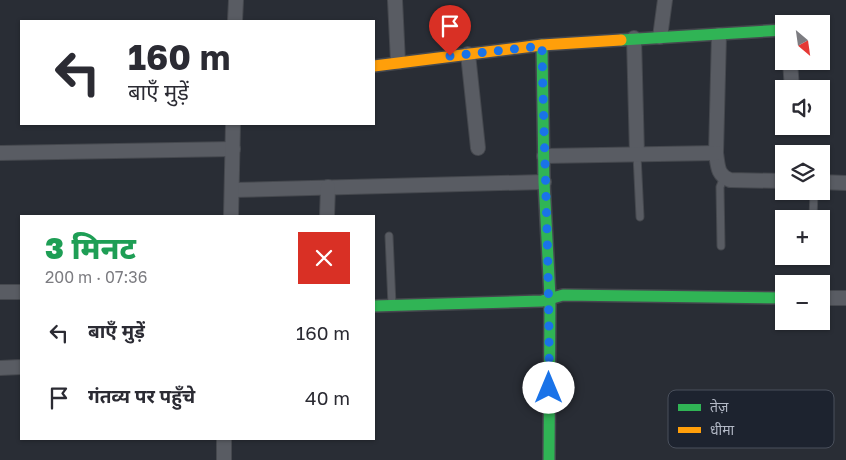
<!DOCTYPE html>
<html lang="hi">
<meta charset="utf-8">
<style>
body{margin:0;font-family:"Golos Text","Noto Sans Devanagari",sans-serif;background:#f2f2f3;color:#2b2b33;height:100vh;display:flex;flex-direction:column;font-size:19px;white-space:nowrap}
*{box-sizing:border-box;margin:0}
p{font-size:16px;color:#7c7c81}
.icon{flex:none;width:28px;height:28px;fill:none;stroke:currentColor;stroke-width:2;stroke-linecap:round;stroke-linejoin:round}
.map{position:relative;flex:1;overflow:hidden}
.drawer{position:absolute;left:20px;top:215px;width:355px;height:225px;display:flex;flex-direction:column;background:#fff;border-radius:0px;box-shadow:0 1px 4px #0004}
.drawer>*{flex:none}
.hud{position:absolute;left:20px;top:20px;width:355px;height:105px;border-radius:0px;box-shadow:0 1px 4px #0004;background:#fff;color:#2b2b33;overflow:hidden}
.needle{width:32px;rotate:151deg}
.tools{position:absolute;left:775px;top:15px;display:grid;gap:10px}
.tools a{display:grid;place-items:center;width:55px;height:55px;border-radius:0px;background:#fff;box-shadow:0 1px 4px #0004;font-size:25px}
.pin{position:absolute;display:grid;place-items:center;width:42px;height:42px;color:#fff;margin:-51px -21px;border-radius:50% 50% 50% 0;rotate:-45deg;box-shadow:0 0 5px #0007}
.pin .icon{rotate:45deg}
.me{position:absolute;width:55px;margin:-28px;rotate:0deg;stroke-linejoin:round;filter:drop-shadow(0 0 4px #0008)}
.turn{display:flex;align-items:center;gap:18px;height:105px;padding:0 25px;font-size:22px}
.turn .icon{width:65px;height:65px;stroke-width:2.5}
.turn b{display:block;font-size:35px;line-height:42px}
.round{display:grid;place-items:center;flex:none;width:52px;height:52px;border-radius:0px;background:#f2f2f3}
.head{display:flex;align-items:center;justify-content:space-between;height:85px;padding:0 25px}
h1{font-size:30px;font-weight:800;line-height:38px;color:#1e9e55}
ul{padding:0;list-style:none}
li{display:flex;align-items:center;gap:15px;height:65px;padding:0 25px}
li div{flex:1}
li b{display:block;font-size:19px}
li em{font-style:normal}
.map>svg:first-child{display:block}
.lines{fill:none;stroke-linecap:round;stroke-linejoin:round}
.lane-casing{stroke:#45484e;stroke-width:9}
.street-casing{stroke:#45484e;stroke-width:16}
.fast-casing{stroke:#45484e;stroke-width:14}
.slow-casing{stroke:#45484e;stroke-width:14}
.lane{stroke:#595c63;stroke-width:7}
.street{stroke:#595c63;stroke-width:14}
.fast{stroke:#30b455;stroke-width:11}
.slow{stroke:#ff9f0a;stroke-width:11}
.route{stroke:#1a73e8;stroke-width:9;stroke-dasharray:0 16.2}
.key{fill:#1d232f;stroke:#4a505c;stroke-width:1}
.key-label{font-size:14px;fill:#b3b9c6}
</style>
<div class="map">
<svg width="846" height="460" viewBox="0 0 846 460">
<rect width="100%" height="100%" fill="#292d35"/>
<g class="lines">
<defs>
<g id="lane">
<polyline points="637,155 640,217"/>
<polyline points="813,219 814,191"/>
<polyline points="389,236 392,305"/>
<polyline points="721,246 720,187 724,177"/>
</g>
<g id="street">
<polyline points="395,0 398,62"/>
<polyline points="235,21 236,0"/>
<path d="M719 35 716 153C718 166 717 175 730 180L784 181"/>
<polyline points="660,37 665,0"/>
<polyline points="634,38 637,155"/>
<polyline points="468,54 478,148"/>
<polyline points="790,61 792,89"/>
<polyline points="0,153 233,149"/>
<polyline points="544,156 716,153"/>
<polyline points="821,182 846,183"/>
<polyline points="232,190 544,182"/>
<polyline points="231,216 233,124"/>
<polyline points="327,216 328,187"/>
<polyline points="0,292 21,292"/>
<polyline points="821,298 846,298"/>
<polyline points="0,368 21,367"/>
<polyline points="224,460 224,439"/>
</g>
<g id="fast">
<polyline points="621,40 784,30"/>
<polyline points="542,45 544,182 550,297 549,460"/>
<polyline points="374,306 542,301 563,295 784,298"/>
</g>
<polyline id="slow" points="374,66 542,45 621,40"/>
</defs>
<use href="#lane" class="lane-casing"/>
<use href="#street" class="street-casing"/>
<use href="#fast" class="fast-casing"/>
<use href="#slow" class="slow-casing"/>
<use href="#lane" class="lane"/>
<use href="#street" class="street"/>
<use href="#fast" class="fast"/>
<use href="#slow" class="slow"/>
</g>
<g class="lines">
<path class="route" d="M450 56 542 46C544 160 550 274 549 388"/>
</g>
<rect x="668" y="390" width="166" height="58" rx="8" class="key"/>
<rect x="678" y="404" width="23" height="7" fill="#30b455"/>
<rect x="678" y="427" width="23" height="6" fill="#ff9f0a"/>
<g class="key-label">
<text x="710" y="412">तेज़</text>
<text x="710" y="435">धीमा</text>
</g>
</svg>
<div class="tools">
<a><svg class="needle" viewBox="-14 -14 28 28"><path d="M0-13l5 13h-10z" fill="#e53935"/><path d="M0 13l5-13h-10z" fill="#7c7c81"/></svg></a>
<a><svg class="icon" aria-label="sound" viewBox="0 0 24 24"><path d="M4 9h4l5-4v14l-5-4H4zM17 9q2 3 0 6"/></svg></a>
<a><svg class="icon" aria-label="layers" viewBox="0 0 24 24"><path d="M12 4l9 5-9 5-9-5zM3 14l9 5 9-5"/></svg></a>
<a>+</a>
<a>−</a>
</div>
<div class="pin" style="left:450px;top:56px;background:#d93025"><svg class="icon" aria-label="arrive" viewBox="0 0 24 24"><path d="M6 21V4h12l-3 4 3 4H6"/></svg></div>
<svg class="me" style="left:549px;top:388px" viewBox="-20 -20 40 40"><circle r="19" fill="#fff"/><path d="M0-13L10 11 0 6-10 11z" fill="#1a73e8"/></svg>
<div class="hud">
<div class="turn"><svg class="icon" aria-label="left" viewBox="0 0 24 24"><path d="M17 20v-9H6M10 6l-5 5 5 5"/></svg><div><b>160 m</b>बाएँ मुड़ें</div></div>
</div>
<section class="drawer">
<div class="head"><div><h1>3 मिनट</h1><p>200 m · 07:36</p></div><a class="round" style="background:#d93025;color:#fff"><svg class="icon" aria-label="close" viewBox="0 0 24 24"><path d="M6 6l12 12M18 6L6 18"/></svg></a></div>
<ul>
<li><svg class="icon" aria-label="left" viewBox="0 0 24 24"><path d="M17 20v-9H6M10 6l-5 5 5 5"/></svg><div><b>बाएँ मुड़ें</b></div><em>160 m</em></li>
<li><svg class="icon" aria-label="arrive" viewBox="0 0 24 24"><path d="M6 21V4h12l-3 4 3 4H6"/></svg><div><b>गंतव्य पर पहुँचे</b></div><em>40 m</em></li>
</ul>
</section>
</div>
